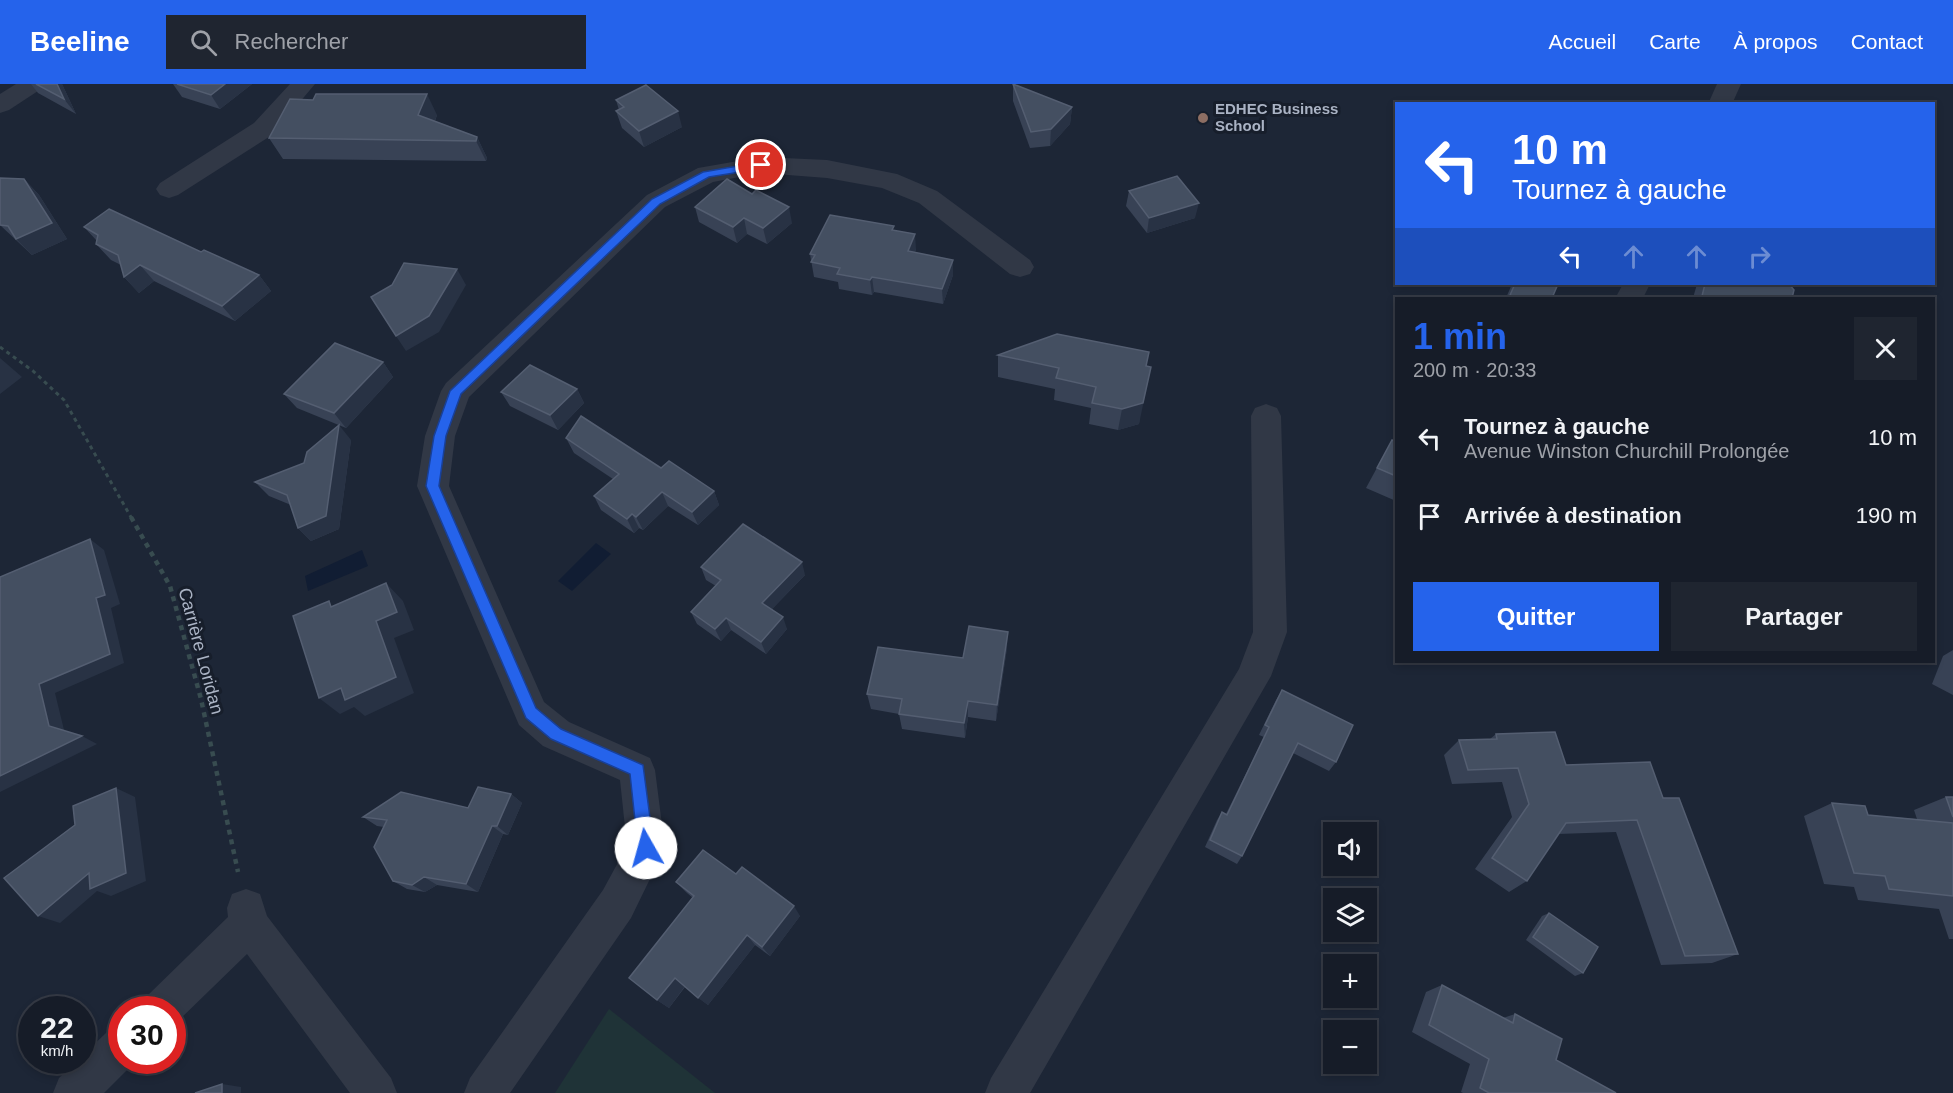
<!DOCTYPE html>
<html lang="fr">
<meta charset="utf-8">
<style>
body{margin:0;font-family:Helvetica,sans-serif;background:#1f2530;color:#f1f3f6;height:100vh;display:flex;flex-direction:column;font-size:22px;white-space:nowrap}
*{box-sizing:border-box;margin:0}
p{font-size:20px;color:#9ea1a8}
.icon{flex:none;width:33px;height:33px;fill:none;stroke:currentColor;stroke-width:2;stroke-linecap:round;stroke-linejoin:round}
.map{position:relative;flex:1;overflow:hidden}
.panel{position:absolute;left:1395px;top:213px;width:540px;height:366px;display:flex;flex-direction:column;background:#161c28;border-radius:0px;box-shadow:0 3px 9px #0003,0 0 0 2px #353a45}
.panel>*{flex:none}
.hud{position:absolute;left:1395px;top:18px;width:540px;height:183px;border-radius:0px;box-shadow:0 3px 9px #0003,0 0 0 2px #353a45;background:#2563eb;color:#fff;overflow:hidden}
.buttons{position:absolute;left:1323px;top:738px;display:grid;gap:12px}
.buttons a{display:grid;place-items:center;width:54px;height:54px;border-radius:0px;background:#161c28;box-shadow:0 3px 9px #0003,0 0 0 2px #353a45;font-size:30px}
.speed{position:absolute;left:18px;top:912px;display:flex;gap:12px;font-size:30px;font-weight:700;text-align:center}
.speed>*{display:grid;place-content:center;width:78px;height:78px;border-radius:50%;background:#161c28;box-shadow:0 3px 9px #0003,0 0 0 2px #353a45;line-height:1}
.speed small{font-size:15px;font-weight:400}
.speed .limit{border:9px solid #d22;background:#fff;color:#111}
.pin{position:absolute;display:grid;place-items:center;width:51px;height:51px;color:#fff;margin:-26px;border:3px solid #fff;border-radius:50%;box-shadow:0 2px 6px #0007}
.me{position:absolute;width:66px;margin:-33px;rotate:353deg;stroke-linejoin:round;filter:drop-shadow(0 0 4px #0008)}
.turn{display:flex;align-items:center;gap:21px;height:126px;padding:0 18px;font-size:27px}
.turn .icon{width:78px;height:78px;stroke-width:2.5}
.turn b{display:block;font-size:42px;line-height:51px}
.lanes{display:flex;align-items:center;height:57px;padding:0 18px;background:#0003;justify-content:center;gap:30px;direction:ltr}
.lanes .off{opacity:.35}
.round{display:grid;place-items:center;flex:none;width:63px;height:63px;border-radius:0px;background:#1f2530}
.headline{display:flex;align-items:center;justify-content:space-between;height:102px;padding:0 18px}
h1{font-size:36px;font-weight:600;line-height:45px;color:#2563eb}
.action{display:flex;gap:12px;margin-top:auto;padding:12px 18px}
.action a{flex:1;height:69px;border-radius:0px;background:#2563eb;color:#fff;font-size:24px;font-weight:600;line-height:69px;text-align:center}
.action a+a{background:#1f2530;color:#f1f3f6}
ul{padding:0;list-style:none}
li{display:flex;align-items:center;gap:18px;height:78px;padding:0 18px}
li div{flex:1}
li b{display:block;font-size:22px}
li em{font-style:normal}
header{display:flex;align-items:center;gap:36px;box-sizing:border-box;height:84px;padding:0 30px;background:#2563eb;color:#fff}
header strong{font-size:28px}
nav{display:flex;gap:33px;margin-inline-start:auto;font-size:21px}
.search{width:420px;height:54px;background:#1f2530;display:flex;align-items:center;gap:15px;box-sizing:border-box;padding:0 21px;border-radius:0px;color:#9ea1a8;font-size:22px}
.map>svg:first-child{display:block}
.green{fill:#1f3337}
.water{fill:#111d33}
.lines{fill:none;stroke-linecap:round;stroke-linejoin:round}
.path-far1{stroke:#384c50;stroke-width:3;stroke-dasharray:4 4;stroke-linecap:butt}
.path{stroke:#384c50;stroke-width:4.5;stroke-dasharray:5 5;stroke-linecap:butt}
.minor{fill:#313846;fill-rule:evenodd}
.wall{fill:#384255}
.shaded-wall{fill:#283244}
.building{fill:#444f61;stroke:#545e71;stroke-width:1.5}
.route{fill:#2563eb;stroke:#184099;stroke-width:1.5}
.education-dot{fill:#8d6e63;stroke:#171e2b;stroke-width:2}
.labels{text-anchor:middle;stroke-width:6;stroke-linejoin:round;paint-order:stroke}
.far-poi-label{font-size:15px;font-weight:bold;fill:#aab3c4;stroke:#171e2b;text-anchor:start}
.street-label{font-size:18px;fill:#aab3c4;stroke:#171e2b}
</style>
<header>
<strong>Beeline</strong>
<div class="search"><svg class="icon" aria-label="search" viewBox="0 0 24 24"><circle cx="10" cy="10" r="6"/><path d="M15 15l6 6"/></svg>Rechercher</div>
<nav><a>Accueil</a><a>Carte</a><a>À propos</a><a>Contact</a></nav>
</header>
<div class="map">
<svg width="1953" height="1009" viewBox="0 0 1953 1009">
<rect width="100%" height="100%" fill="#1d2636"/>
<polygon class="green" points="609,925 715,1009 555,1009"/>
<g class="water">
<polygon points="596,459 611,470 572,507 558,497"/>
<polygon points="362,466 368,482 308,507 305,492"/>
</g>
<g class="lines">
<polyline class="path-far1" points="0,263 33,287 64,316 132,435"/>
<polyline class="path" points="131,433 170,502 201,615 238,788"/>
<g class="minor">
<polygon points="16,0 45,0 41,5 9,26 0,29 0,10"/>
<polygon points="290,0 315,0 272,51 178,111 169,114 160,111 156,105 160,99 254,39"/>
<polygon points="1717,0 1741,0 1732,20 1708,20"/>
<polygon points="761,73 827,76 897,90 937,107 1030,176 1034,183 1030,190 1020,193 1010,190 919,119 882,104 827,94 761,89 713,98 665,123 469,313 455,352 449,402 544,618 569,638 650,674 655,686 665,764 631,834 510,1009 464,1009 470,994 603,806 627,762 620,696 543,662 519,641 417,402 425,352 441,307 446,299 647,111 698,84"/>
<polygon points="1623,200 1650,200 1643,214 1619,214 1617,211"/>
<polygon points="1266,320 1277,324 1281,332 1287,548 1271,592 1030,1009 985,1009 991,994 1239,585 1253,548 1251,332 1255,324"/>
<polygon points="246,805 260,810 267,832 391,994 397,1009 350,1009 247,870 175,940 172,942 172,926 141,926 147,912 228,833 227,824 232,810"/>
<polygon points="122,943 122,976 137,976 104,1009 53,1009 59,994 78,976 82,976 82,972 107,948"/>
</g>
</g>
<g class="wall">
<polygon points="31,0 62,0 76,30 38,9"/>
<polygon points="173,0 252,0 220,25 182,13"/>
<polygon points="1013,0 1072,23 1070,40 1050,62 1030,64 1013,17"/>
<polygon points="616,16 682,43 644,63 622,44 616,27 619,26"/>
<polygon points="437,31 435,37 477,53 487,74 486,77 283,75 269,54"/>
<polygon points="24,95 39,111 67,155 32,171 0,141"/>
<polygon points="1129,107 1195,134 1147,149 1126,122"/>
<polygon points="695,123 792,139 767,160 747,150 737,159 699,138"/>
<polygon points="84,143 201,168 259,191 271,207 235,237 154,197 139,209 124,193 121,181 111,176 96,160 97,157"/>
<polygon points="894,147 916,165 915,168 953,191 943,220 874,208 872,211 839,205 838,198 814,193 810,170"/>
<polygon points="1512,200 1558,200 1552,214 1506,214"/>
<polygon points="1697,200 1789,200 1792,214 1693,214"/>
<polygon points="998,271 1146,282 1139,340 1118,346 1089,340 1091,324 1054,316 1055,305 998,293"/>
<polygon points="383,278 393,293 346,344 297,324 284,310"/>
<polygon points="577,305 584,319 558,346 510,322 501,308"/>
<polygon points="566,354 661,384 714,407 719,421 698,441 668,422 643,446 639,444 634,449 601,426 594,412 613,395 574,369"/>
<polygon points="351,356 339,445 311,457 298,444 291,421 269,412 255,398 304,379"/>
<polygon points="1392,356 1396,358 1396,417 1366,404"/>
<polygon points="701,483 805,491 772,525 787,545 766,570 731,546 721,557 697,540 691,528 716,502 706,496"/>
<polygon points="1007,564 996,637 968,633 965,654 902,645 899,630 871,625 867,610 963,574"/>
<polygon points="1953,566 1953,611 1932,600 1943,572"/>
<polygon points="1282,606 1336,678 1329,687 1293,669 1242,772 1237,780 1205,763 1217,736 1222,728 1226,730 1264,653 1259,651 1276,616"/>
<polygon points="1496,650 1566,681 1663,714 1738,870 1712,879 1661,881 1616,748 1558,750 1527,797 1509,808 1475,785 1512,733 1502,698 1452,700 1444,671 1459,656 1490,655"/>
<polygon points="511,710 522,719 508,751 503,750 478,808 437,801 425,808 407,805 393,797 384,743 377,742 363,733 468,724"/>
<polygon points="1946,713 1953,713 1953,855 1949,855 1939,825 1858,816 1854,803 1824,800 1804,732 1832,719 1868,731 1917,735 1914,726"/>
<polygon points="736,790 800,832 770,872 755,861 708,921 685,903 669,924 657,916 693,814 687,809 676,798"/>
<polygon points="1549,829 1583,889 1575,892 1526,856 1542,832"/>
<polygon points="1442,901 1503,934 1515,930 1556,976 1616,1009 1463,1009 1461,1008 1470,980 1412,948 1426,908"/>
</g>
<g class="shaded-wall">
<polygon points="57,0 62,0 76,30 64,15"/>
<polygon points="225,0 252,0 220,25 211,11"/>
<polygon points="427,10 437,31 429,52 418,31"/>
<polygon points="1072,23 1070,40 1050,62 1051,45"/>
<polygon points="678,27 682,43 644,63 639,47"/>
<polygon points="477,53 487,74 486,77 476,57"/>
<polygon points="24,95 39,111 67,155 32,171 16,155"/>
<polygon points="1199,119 1195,134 1147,149 1149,134"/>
<polygon points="789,123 792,139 767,160 763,144"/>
<polygon points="744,134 747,150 737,159 733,143"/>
<polygon points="915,150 916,165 910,182 908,167"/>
<polygon points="953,176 953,191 943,220 942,205"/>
<polygon points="140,181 154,197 139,209 124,193"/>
<polygon points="457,185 466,201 439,248 406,267 396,252"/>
<polygon points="259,191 271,207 235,237 222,222"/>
<polygon points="872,193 874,208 872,211 870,196"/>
<polygon points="0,274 22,293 0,310"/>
<polygon points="383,278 393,293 346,344 334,329"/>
<polygon points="1151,283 1139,340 1118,346 1122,325"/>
<polygon points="577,305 584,319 558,346 550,331"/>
<polygon points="339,341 351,356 339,445 311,457 298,444"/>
<polygon points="714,407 719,421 698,441 692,428"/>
<polygon points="662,408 668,422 643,446 636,433"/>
<polygon points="632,430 639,444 634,449 627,435"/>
<polygon points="90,455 104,466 120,520 111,524 124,579 55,609 65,650 49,642 39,600"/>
<polygon points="802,478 805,491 766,531 762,519"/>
<polygon points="386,499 403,517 414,546 394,554 414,609 365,632 354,623 340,630 319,614"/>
<polygon points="783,533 787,545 766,570 761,558"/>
<polygon points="726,534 731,546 721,557 715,545"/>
<polygon points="1008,548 1007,564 996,637 997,621"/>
<polygon points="968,617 968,633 965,654 964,639"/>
<polygon points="82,652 97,660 0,708 0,692"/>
<polygon points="116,704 135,713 146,797 111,812 97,807 60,839 38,832"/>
<polygon points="511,710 522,719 508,751 497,742"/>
<polygon points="492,742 503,750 478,808 466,800"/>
<polygon points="424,793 437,801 425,808 412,801"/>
<polygon points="794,822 800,832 770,872 762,863"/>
<polygon points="747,851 755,861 708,921 698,914"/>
<polygon points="675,894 685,902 669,924 657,916"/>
<polygon points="222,1000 241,1003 241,1009 222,1009"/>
</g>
<g class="building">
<polygon points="36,0 57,0 64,15"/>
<polygon points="177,0 225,0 211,11"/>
<polygon points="1013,0 1072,23 1051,45 1031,48"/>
<polygon points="646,1 678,27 639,47 616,27 624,23 616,16"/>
<polygon points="316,10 427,10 418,31 477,53 476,57 269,54 290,15 313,16"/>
<polygon points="1177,92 1199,119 1149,134 1129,107"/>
<polygon points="0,94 24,95 52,139 16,155 8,142 0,141"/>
<polygon points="727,95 752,110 756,106 789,123 763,144 744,134 733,143 695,123"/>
<polygon points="109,125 201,168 204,166 259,191 222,222 140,181 124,193 118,171 96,160 98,151 84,143"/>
<polygon points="830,131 894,142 892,146 915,150 908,167 953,176 942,205 872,193 870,196 837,190 840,184 811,178 815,171 810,170"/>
<polygon points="404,179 457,185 429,232 396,252 371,213 392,201"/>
<polygon points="1515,200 1558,200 1552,214 1518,214 1510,211"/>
<polygon points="1705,200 1789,200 1794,206 1792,214 1708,214 1702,212"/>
<polygon points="1057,250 1149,268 1146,282 1151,283 1143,319 1122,325 1092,319 1096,303 1056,294 1059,284 998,271"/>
<polygon points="335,259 383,278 334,329 284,310"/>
<polygon points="530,281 577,305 550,331 501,308"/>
<polygon points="581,332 661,384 669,377 714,407 692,428 662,408 636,433 632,430 627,435 594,412 619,390 566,354"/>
<polygon points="339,341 326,432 298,444 287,411 255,398 304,379 307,368"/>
<polygon points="1392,356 1396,358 1396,392 1377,384"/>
<polygon points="743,440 802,478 762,519 783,533 761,558 726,534 715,545 691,528 721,496 701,483"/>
<polygon points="90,455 105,511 96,514 110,570 39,600 49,642 82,652 0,692 0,493"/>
<polygon points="386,499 397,528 376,537 396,593 345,616 341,604 319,614 293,532 329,517 331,523"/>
<polygon points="969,542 1008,548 997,621 968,617 964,639 899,630 902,615 867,610 878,563 963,574"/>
<polygon points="1282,606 1353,641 1336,678 1298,659 1242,772 1210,756 1222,728 1227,731 1269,643 1265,641"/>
<polygon points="1555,648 1566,681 1650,678 1663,714 1679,714 1738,870 1685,872 1637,736 1566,739 1527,797 1492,774 1529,720 1518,684 1468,686 1459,656 1497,655 1496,650"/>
<polygon points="478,703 511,710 497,742 492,742 466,800 424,793 412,801 393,797 374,763 387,736 363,733 401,708 468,724"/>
<polygon points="116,704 126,789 90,805 89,789 38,832 4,794 75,741 73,722"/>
<polygon points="1946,713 1953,713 1953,733"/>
<polygon points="1832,719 1865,722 1868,731 1953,739 1953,812 1889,805 1885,792 1854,789"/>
<polygon points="703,766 736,790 742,783 794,822 762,863 747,851 698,914 675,894 657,916 629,894 694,812 676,798"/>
<polygon points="1549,829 1598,863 1583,889 1533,853"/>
<polygon points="1442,901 1513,939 1515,930 1562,955 1556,976 1616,1009 1489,1009 1480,1004 1489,975 1429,941"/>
<polygon points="222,1000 222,1009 195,1009"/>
</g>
<polygon class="route" points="761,78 766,81 765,84 709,93 660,120 461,310 446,352 439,402 536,624 561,645 643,681 654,764 652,769 646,772 641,769 638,764 630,690 551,655 526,634 426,402 434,352 450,307 652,115 703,88"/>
<circle class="education-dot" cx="1203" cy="34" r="6"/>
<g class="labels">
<g class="far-poi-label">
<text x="1215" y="30">EDHEC Business<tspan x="1215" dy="17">School</tspan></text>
</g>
<g class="street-label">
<text transform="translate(201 567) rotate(75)" y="6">Carrière Loridan</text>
</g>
</g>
</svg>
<div class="buttons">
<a><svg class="icon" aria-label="sound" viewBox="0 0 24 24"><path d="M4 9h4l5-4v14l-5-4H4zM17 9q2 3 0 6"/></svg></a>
<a><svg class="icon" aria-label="layers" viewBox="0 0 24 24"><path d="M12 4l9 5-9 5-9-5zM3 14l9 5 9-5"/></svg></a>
<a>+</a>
<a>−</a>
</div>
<div class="speed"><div>22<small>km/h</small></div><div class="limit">30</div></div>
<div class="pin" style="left:761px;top:81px;background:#d93025"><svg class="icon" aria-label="arrive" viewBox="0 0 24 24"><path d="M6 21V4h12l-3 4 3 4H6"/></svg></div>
<svg class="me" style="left:646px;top:764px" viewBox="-20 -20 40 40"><circle r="19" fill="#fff"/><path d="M0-13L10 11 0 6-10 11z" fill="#2563eb"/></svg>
<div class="hud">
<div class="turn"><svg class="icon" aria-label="left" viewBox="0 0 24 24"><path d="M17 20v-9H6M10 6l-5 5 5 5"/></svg><div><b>10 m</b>Tournez à gauche</div></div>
<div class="lanes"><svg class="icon" aria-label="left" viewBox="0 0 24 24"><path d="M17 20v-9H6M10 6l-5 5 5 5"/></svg><svg class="icon off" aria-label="ahead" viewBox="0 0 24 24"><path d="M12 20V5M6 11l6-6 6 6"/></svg><svg class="icon off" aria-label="ahead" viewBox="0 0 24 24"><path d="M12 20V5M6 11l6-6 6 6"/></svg><svg class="icon off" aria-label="right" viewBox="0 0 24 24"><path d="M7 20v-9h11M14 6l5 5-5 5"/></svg></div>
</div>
<section class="panel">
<div class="headline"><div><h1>1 min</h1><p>200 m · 20:33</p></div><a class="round"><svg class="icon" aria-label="close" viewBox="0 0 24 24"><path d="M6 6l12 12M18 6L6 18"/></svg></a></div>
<ul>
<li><svg class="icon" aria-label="left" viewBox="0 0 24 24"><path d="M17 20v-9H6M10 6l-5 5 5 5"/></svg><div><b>Tournez à gauche</b><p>Avenue Winston Churchill Prolongée</p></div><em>10 m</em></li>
<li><svg class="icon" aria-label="arrive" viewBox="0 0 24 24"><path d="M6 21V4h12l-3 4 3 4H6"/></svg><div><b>Arrivée à destination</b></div><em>190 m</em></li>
</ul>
<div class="action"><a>Quitter</a><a>Partager</a></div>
</section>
</div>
